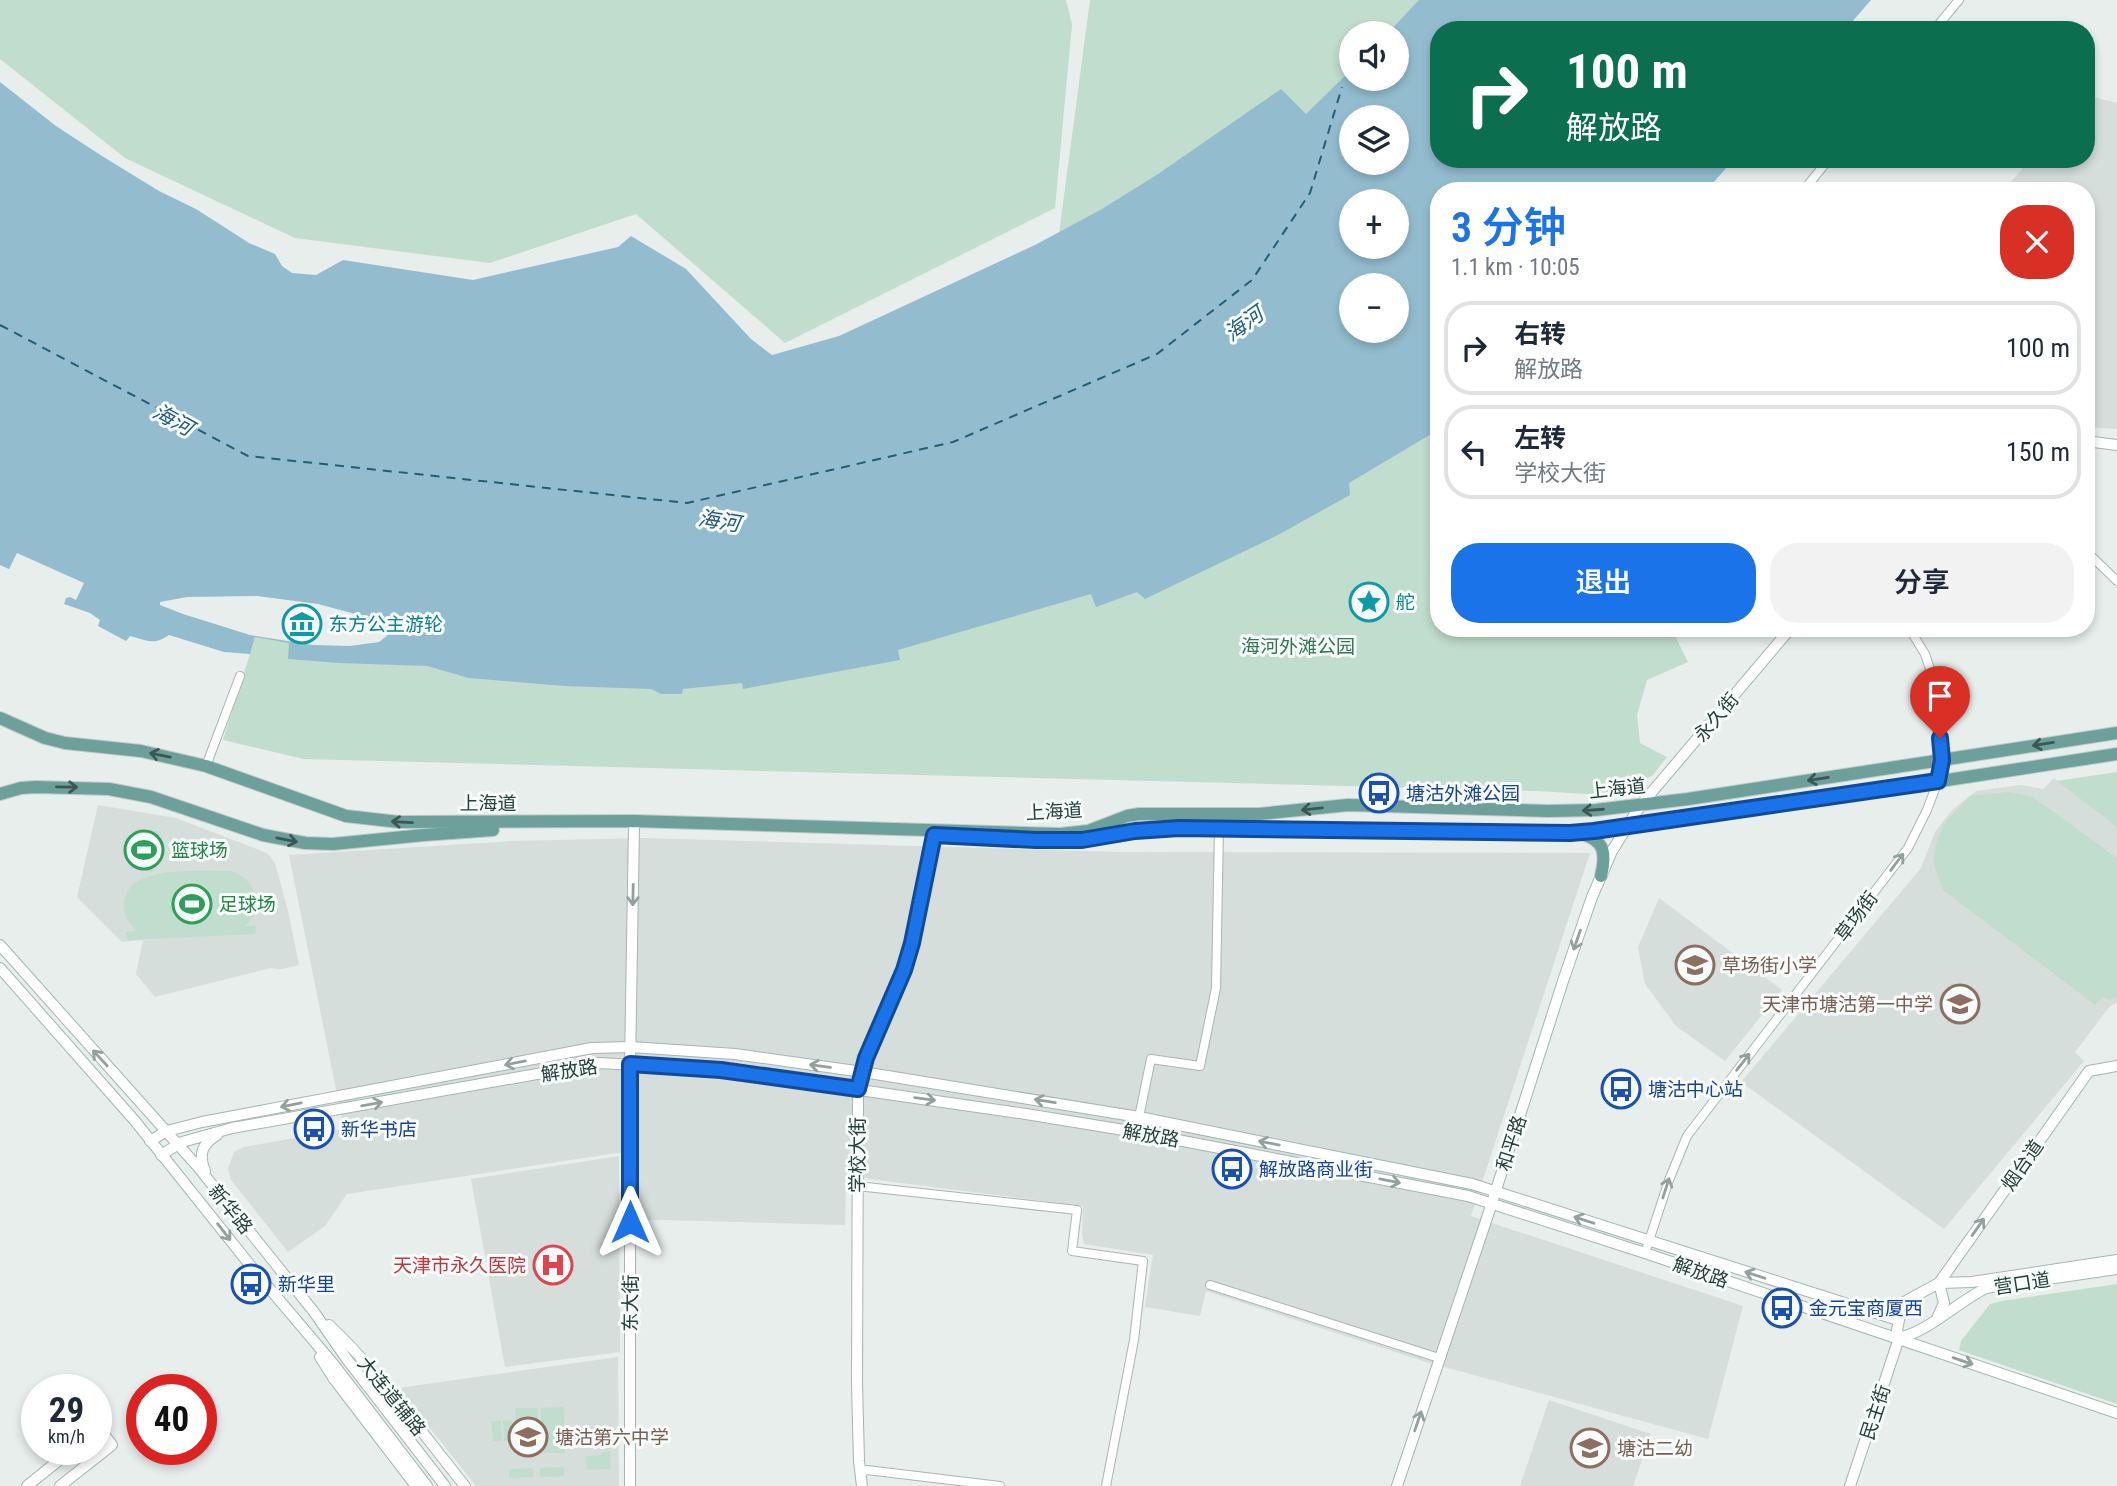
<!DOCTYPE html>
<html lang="zh">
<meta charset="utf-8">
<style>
body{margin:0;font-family:"Roboto Condensed","Noto Sans SC",sans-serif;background:#f2f2f3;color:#1f2937;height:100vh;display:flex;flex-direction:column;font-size:26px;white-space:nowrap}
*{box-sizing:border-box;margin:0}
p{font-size:23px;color:#747a83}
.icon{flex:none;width:38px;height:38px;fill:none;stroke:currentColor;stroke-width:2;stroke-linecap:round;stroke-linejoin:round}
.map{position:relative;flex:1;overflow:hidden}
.side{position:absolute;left:1430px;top:182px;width:665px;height:455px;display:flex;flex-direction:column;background:#fff;border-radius:28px;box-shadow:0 4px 10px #0003}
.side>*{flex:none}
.hud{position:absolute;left:1430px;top:21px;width:665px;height:147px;border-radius:28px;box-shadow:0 4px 10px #0003;background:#0b6e4f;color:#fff;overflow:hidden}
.buttons{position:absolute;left:1339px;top:21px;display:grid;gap:14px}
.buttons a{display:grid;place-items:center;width:70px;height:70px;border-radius:50%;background:#fff;box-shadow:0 4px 10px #0003;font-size:35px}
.speed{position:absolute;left:21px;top:1374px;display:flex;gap:14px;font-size:35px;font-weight:700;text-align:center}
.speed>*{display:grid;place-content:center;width:91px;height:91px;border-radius:50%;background:#fff;box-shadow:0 4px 10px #0003;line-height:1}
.speed small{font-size:18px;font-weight:400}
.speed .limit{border:10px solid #d22;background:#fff;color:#111}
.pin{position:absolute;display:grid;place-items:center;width:60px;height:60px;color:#fff;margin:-72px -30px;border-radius:50% 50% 50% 0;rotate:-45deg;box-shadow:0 0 7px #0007}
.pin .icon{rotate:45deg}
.me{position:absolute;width:77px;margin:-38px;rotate:0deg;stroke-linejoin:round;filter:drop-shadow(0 0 5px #0008)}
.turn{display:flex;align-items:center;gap:24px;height:147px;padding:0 21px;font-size:32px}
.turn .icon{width:91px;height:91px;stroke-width:2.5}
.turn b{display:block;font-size:49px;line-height:60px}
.round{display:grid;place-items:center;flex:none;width:74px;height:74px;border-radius:28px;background:#f2f2f3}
.overview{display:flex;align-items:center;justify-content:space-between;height:119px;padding:0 21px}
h1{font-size:42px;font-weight:600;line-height:52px;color:#1a73e8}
.primary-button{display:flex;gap:14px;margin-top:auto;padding:14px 21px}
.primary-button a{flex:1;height:80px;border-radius:28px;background:#1a73e8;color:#fff;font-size:28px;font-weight:600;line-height:80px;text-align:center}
.primary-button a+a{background:#f2f2f3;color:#1f2937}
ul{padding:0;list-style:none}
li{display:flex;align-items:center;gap:21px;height:94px;margin:0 14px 10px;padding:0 7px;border:4px solid #e0e1e3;border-radius:28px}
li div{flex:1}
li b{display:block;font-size:26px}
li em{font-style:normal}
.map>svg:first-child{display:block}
.built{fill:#d5dedb}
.green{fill:#c1ddcd}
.water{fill:#93bdcf;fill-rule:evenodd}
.pier{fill:#e7eeec}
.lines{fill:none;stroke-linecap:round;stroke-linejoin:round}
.ferry{stroke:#245d78;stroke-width:2;stroke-dasharray:9 7;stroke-linecap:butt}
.street-casing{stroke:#a9b6b4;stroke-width:10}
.secondary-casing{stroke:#a3b6b3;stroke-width:12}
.primary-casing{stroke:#c2cac9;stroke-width:14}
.street{stroke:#fff;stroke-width:8}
.secondary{stroke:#fff;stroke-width:10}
.primary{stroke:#6ea09b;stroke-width:12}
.oneway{stroke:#385854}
.oneway2{stroke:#92a09e}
.route-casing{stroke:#114b97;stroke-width:18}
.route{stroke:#1a73e8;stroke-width:12}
.labels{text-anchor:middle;stroke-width:6;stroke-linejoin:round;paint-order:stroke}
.culture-label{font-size:19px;fill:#0d838f;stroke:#f7fbf9;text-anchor:start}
.park-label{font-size:19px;fill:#337456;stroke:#f7fbf9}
.street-label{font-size:19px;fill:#26403d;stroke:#f7fbf9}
.transit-label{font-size:19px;fill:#164399;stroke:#f7fbf9;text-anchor:start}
.leisure-label{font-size:19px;fill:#27864d;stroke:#f7fbf9;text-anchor:start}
.education-label{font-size:19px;fill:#785e54;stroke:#f7fbf9;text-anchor:start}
.health-label{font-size:19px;fill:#be3a42;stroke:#f7fbf9;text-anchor:end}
.water-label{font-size:21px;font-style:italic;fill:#245d78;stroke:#f7fbf9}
</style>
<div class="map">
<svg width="2117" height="1486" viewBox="0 0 2117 1486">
<rect width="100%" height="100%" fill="#e7eeec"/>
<g class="built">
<polygon points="2086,95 2117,103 2117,429 2086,427 2086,191 2003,191 2031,159 2086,159"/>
<polygon points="2054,778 2117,827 2117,1003 2110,1006 2075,1052 2084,1061 1944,1229 1741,1082 1921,868 1935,832 1952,810 1976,791 2021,785 2043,789"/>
<polygon points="98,805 176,818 267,853 275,863 288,911 299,965 282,969 271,968 155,997 136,974 143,940 122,942 77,897"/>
<polygon points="644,838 1120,852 1590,853 1471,1216 1743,1306 1708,1439 1426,1362 1206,1291 1200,1316 1145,1307 1153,1255 1084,1244 1082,1234 1083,1206 846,1176 845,1225 624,1219 623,1152 347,1194 325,1226 288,1252 231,1180 228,1169 234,1152 244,1147 344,1129 289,855 513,841"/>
<polygon points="1659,898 1782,990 1725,1061 1676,1026 1645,984 1638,947"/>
<polygon points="619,1156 620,1352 505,1367 471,1179"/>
<polygon points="618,1357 619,1486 476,1486 398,1388"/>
<polygon points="1549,1400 1651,1434 1633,1486 1520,1486"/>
</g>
<g class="green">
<polygon points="0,0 1066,0 1072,24 1055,208 785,343 636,214 490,263 295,238 125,158 0,59"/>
<polygon points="1090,0 1453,0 1396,33 1351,33 1351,79 1302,127 1058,241"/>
<polygon points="1438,396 1438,628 1671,628 1688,662 1647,680 1637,715 1640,743 1667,757 1653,775 1621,792 1587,794 1537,791 304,759 223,740 259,625"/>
<polygon points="2117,772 2117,827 2057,781"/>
<polygon points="2009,792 2033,797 2117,858 2117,997 2109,1000 2103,997 2095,1005 1943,890 1933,862 1936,843 1946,821 1970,796"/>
<polygon points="137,828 159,832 152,872 130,868"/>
<path d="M232 871C257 881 266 908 245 926H255L256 934 127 940 126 932 137 931C128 924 123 913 124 902 128 863 204 872 232 871Z"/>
<polygon points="2117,1284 2117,1404 1959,1350 1961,1341 1990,1304 2002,1301"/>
<polygon points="564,1407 565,1453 542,1453 541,1408"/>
<polygon points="515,1408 538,1408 539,1453 516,1454"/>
<polygon points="512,1420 513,1440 504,1441 503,1421"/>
<polygon points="491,1421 501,1421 502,1441 493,1441"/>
<polygon points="610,1451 611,1469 587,1470 586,1456 601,1455 601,1452"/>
<polygon points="564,1467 564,1476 540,1477 540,1468"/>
<polygon points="533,1468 533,1477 509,1478 509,1469"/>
</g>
<path class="water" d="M1419 0H1871L1845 30H1438V159H1734L1706 191H1438V430L1349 483 1350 495 1278 535 1145 599 1137 592 1096 607 1091 594 898 650 900 660 743 689 742 683 683 689 682 694H661L651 689 564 686 469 678 427 666 339 663 288 659 289 643 255 637 250 654 224 652 169 635C153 646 147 640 130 636L126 641 98 626 100 620 90 613 64 604 66 598 70 597 76 600 84 583 17 553 9 569 0 565V82L56 126 102 156 159 191 196 209 249 243 275 254 282 266 292 273 316 275 343 260 473 280 618 247 631 236 686 269 751 339 772 355 839 336 1035 245 1102 209 1158 174 1281 89 1306 114 1351 70V79H1396V33H1388ZM1351 117H1396V163H1351ZM1351 201H1396V247H1351ZM1351 285H1396V331H1351Z"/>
<polygon class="pier" points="257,596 318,604 359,615 380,624 388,635 379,642 350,646 313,645 250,635 183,614 160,605 160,602 187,597"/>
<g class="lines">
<polyline class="ferry" points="0,325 248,456 687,503 953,442 1157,354 1252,280 1310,193 1342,87"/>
<defs>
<g id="street">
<polyline points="1934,30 1959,0"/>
<polyline points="1803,191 1829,159"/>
<polyline points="2086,551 2117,581"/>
<polyline points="206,766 240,676"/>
<polyline points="1139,1117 1151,1059 1200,1066 1216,988 1219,828"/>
<polyline points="857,1186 1077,1210 1072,1251 1143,1261 1134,1340 1106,1486"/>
<polyline points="1645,1253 1669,1180 1687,1136 1908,848 1927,810 1938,781 1942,760 1931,672 1925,654 1909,628"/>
<polyline points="1210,1285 1439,1358"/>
<polyline points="860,1473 867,1470 1000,1486"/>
</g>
<g id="secondary">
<polyline points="2086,441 2117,445"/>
<polyline points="0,945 198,1167 314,1312 346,1358 445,1486"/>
<polyline points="0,968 135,1121 258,1275 335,1366 427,1486"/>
<polyline points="150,1141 167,1131 202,1122 592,1048 631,1047 735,1054 863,1072 1139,1117 1472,1184 1898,1320"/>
<polyline points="161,1155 182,1142 232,1128 599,1063 721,1070 1026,1114 1136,1132 1468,1196 1645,1253 2117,1413"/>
<path d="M205 1171C198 1154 202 1144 217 1135"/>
<polyline points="1939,1283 1972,1282 2117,1260"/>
<polyline points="1876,1311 1895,1307 1939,1283 2089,1071 2117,1066"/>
<polyline points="1938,1316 1944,1303 1939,1283"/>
<path d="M329 1325C380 1373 421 1432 465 1486"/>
<path d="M1899 1338C1931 1330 1956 1303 1986 1288L2117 1269"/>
<polyline points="320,1357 334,1379 416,1486"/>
<polyline points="27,1486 73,1449"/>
<polyline points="60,1486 112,1445 99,1428 96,1431"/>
<polyline points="630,1486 630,1064 634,826"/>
<polyline points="862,1486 859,1461 857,1383 858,1089 867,1058 904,969 912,943 934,835"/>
<polyline points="1397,1486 1487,1218 1564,978 1592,897 1612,851 1640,806 1791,628"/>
<polyline points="1850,1486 1899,1338 1897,1330 1900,1315"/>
</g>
<g id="primary">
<polyline points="0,718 45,738 65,743 141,751 206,766 346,816 399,822 635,821 1060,834 1088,831 1127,816 1139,814 1259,814 1348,805 1548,811 1596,810 1688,799 2117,733"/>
<polyline points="0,794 21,788 36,787 109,789 151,797 263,835 305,843 333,844 424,835 493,830"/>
<path d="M1581 834C1606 840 1606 855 1601 876"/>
<polyline points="1074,840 1099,838 1135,831 1179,828 1570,833 1594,831 1869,792 2117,754"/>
</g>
</defs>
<use href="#street" class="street-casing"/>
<use href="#secondary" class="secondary-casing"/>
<use href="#primary" class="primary-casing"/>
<use href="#street" class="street"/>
<use href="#secondary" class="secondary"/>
<use href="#primary" class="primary"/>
</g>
<defs><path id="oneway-shaft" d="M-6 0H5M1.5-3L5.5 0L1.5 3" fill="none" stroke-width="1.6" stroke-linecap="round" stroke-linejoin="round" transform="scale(1.75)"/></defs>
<g class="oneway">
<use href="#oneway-shaft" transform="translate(2043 744) rotate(171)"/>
<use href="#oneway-shaft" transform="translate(160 755) rotate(-169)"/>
<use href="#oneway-shaft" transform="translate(1818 779) rotate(171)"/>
<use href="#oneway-shaft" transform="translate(67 787) rotate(1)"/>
<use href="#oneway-shaft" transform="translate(1312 809) rotate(174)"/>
<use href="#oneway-shaft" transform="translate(1593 810) rotate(176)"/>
<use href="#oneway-shaft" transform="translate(402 822) rotate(-177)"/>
<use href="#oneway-shaft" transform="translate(287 840) rotate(11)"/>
</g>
<g class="oneway2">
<use href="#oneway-shaft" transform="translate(1897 862) rotate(-53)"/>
<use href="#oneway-shaft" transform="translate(633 895) rotate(91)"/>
<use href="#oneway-shaft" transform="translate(1577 940) rotate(109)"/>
<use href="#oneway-shaft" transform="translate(100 1058) rotate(-133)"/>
<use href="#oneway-shaft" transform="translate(1743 1062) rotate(-52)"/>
<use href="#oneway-shaft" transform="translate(515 1063) rotate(169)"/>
<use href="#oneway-shaft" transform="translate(820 1066) rotate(-172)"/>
<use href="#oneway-shaft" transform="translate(925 1099) rotate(8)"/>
<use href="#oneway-shaft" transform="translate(1045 1101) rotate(-171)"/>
<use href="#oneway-shaft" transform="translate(372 1104) rotate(-10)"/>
<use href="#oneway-shaft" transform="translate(291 1105) rotate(169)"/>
<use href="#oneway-shaft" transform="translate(1269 1143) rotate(-169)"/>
<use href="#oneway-shaft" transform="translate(1390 1181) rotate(11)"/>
<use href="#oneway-shaft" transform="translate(1666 1188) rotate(-72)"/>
<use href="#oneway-shaft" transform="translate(1584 1220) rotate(-162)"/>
<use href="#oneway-shaft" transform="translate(1978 1227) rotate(-55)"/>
<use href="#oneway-shaft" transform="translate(224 1232) rotate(52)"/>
<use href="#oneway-shaft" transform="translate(1755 1275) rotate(-162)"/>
<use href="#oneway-shaft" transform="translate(1963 1361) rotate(19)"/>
<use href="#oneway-shaft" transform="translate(1418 1421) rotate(-71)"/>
</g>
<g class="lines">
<defs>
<polyline id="route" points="630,1222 630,1064 721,1070 858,1089 866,1058 904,970 912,943 934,835 1036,840 1082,840 1135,831 1179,828 1570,833 1594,831 1938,781 1942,760 1940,738"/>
</defs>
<use href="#route" class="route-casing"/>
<use href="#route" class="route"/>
</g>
<defs>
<symbol id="sight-ring" viewBox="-11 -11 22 22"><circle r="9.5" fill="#f7fbf9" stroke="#0f9aa8" stroke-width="1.5"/><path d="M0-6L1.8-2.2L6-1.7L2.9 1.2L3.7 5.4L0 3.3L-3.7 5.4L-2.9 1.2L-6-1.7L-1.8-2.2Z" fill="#0f9aa8"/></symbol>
<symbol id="museum-ring" viewBox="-11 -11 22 22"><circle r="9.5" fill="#f7fbf9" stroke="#0f9aa8" stroke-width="1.5"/><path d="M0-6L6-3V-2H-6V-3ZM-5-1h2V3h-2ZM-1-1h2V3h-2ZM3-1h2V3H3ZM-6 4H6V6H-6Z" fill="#0f9aa8"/></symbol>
<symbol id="bus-ring" viewBox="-11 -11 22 22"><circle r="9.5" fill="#f7fbf9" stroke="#1a4fb4" stroke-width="1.5"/><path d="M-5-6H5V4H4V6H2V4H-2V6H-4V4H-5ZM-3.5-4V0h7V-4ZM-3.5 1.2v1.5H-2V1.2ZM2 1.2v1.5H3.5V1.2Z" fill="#1a4fb4"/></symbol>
<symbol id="stadium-ring" viewBox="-11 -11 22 22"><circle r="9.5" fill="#f7fbf9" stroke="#2e9e5b" stroke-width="1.5"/><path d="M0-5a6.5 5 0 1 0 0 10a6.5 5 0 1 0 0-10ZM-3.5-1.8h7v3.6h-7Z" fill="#2e9e5b"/></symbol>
<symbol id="school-ring" viewBox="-11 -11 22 22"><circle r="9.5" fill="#f7fbf9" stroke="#8d6e63" stroke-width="1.5"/><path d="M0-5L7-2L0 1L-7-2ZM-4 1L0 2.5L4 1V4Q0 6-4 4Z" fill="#8d6e63"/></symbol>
<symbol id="hospital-ring" viewBox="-11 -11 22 22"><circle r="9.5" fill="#f7fbf9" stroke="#e0444e" stroke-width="1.5"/><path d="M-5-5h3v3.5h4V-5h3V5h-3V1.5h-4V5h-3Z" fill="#e0444e"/></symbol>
</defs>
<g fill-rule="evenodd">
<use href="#sight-ring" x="1347" y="580" width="44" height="44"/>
<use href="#museum-ring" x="280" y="602" width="44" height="44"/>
<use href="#bus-ring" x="1357" y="771" width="44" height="44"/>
<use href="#stadium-ring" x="122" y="828" width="44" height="44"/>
<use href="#stadium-ring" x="170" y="882" width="44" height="44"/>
<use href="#school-ring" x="1673" y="943" width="44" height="44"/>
<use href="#school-ring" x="1938" y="982" width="44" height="44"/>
<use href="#bus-ring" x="1599" y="1067" width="44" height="44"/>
<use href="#bus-ring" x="292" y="1107" width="44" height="44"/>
<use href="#bus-ring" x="1210" y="1147" width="44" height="44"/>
<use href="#hospital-ring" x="531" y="1243" width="44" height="44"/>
<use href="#bus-ring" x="229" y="1262" width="44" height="44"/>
<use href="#bus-ring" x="1760" y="1286" width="44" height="44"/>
<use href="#school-ring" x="506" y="1415" width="44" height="44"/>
<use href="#school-ring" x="1568" y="1426" width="44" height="44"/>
</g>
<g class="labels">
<g class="culture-label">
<text x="1396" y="609">舵</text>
<text x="329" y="631">东方公主游轮</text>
</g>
<g class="park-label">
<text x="1298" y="653">海河外滩公园</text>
</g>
<g class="street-label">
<text transform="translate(1716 717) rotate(-50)" y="7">永久街</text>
<text transform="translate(1617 788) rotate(-6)" y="7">上海道</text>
<text x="488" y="810">上海道</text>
<text transform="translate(1054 811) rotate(-3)" y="7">上海道</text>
<text transform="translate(1856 916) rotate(-53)" y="7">草场街</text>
<text transform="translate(569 1070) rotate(-9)" y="7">解放路</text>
<text transform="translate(1151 1135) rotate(10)" y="7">解放路</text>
<text transform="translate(1511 1143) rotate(-72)" y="7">和平路</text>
<text transform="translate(857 1155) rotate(-90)" y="7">学校大街</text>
<text transform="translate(2022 1165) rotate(-55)" y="7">烟台道</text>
<text transform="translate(231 1209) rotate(51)" y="7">新华路</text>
<text transform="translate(1701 1272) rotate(19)" y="7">解放路</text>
<text transform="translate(2022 1283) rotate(-9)" y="7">营口道</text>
<text transform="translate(630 1303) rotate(-90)" y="7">东大街</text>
<text transform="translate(392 1396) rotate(51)" y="7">大连道辅路</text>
<text transform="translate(1875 1412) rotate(-72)" y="7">民主街</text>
</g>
<g class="transit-label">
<text x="1406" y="800">塘沽外滩公园</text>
<text x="1648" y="1096">塘沽中心站</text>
<text x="341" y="1136">新华书店</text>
<text x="1259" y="1176">解放路商业街</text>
<text x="278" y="1291">新华里</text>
<text x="1809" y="1315">金元宝商厦西</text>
</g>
<g class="leisure-label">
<text x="171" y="857">篮球场</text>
<text x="219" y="911">足球场</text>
</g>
<g class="education-label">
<text x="1722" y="972">草场街小学</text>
<text x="1933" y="1011" text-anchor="end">天津市塘沽第一中学</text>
<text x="555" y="1444">塘沽第六中学</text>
<text x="1617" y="1455">塘沽二幼</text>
</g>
<g class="health-label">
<text x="526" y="1272">天津市永久医院</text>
</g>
<g class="water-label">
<text transform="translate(1244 324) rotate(-36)" y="7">海河</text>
<text transform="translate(173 420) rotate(29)" y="7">海河</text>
<text transform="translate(719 521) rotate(9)" y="7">海河</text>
</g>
</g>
</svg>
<div class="buttons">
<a><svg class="icon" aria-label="sound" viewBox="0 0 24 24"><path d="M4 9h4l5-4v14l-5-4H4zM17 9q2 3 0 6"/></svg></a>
<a><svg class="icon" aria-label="layers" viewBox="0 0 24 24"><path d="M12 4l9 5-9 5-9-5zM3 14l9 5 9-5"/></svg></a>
<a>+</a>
<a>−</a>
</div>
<div class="speed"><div>29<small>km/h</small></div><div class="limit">40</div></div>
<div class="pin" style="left:1940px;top:738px;background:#d93025"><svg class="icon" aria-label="arrive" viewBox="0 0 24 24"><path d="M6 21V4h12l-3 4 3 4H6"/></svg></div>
<svg class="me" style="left:630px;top:1222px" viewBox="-20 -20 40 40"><path d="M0-17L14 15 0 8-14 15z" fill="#1a73e8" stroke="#fff" stroke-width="4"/></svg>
<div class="hud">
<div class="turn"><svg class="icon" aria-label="right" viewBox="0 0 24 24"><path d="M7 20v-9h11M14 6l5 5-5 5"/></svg><div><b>100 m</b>解放路</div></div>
</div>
<section class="side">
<div class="overview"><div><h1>3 分钟</h1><p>1.1 km · 10:05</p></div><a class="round" style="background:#d93025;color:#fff"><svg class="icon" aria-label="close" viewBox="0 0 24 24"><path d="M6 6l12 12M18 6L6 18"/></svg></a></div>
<ul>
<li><svg class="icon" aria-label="right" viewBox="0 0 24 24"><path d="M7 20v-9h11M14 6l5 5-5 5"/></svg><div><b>右转</b><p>解放路</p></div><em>100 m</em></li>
<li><svg class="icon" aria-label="left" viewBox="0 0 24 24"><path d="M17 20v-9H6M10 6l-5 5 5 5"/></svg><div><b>左转</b><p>学校大街</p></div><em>150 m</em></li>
</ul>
<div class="primary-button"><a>退出</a><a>分享</a></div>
</section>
</div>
